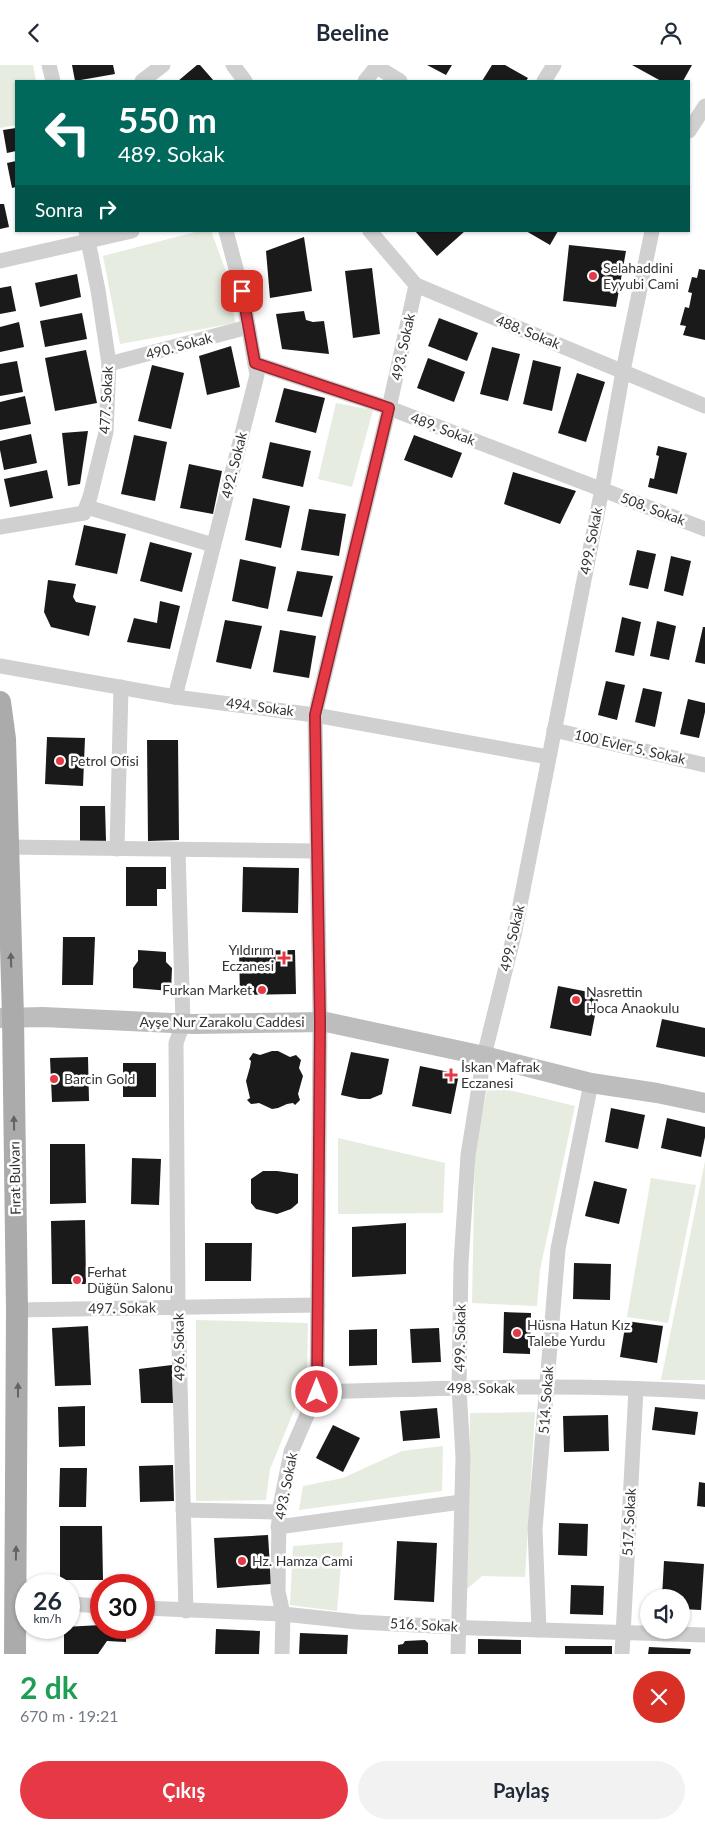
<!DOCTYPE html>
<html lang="tr">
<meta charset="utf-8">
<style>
body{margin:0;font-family:Lato,sans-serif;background:#f2f2f3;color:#1f2937;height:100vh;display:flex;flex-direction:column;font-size:19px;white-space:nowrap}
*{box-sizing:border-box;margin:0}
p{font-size:16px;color:#747a83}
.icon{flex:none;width:28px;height:28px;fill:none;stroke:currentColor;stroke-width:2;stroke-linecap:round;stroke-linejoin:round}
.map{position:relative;height:1589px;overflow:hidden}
.panel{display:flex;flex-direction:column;background:#fff;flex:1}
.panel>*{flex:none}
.hud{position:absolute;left:15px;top:15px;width:675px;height:152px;border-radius:0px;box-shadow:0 1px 4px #0004;background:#00695c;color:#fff;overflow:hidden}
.fabs{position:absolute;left:640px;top:1524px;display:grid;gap:10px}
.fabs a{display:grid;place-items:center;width:50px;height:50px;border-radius:50%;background:#fff;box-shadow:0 1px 4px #0004;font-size:25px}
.speed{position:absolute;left:15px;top:1509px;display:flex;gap:10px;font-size:25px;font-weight:700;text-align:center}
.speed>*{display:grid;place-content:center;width:65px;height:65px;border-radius:50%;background:#fff;box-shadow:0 1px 4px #0004;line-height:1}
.speed small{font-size:12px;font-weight:400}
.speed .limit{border:8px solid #d22;background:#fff;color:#111}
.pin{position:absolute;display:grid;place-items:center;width:42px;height:42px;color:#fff;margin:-21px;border-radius:10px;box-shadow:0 2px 8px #0006}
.me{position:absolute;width:55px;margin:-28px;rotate:0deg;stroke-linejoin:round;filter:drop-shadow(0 0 4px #0008)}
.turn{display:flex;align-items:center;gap:18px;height:105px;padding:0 20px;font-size:22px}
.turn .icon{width:65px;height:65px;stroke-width:2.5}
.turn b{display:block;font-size:35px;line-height:42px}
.then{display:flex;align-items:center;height:48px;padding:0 20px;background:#0003;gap:10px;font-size:19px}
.round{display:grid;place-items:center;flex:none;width:52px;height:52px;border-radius:26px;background:#f2f2f3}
.overview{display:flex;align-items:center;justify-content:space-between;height:85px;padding:0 20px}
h1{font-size:30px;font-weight:700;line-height:38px;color:#1e9e55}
.cta{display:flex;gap:10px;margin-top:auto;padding:10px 20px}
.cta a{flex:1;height:58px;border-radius:30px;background:#e63946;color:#fff;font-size:20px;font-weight:700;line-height:58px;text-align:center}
.cta a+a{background:#f2f2f3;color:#1f2937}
header{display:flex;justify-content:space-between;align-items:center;height:65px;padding:0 20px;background:#fff;font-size:22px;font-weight:700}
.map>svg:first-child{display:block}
.green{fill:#e6ecdf}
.building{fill:#1a1a1a}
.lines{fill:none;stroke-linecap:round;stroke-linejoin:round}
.street{stroke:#d0d0d0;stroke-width:15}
.secondary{stroke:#bdbdbd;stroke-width:20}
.primary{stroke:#ababab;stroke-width:22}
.oneway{fill:#636363}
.route-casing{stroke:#96252e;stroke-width:12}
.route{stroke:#e63946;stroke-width:9}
.poi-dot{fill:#e63946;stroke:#fff;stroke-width:2}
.labels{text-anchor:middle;stroke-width:5;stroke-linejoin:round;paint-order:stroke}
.poi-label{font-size:14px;fill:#333;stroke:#fff;text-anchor:start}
.street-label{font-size:14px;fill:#333;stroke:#fff}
</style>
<header><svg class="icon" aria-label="back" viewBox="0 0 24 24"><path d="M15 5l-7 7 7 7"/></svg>Beeline<svg class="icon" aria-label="person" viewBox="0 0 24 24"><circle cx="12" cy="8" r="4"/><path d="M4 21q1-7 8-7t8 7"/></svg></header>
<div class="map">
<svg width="705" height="1589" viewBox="0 0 705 1589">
<rect width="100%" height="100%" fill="#fff"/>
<g class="green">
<polygon points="0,0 33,0 36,16 16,16 16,60 0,63"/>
<polygon points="199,166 211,166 228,212 235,258 120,279 103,191"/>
<polygon points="336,338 373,345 352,422 318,414"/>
<polygon points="488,1020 575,1041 540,1205 537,1241 472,1238 475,1082"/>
<polygon points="338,1073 445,1098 443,1148 338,1149"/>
<polygon points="705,1096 705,1315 661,1315"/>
<polygon points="651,1113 696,1120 668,1258 627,1252"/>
<polygon points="196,1255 308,1258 307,1314 270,1404 266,1435 196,1436"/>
<polygon points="535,1347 525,1512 482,1511 467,1524 470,1348"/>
<polygon points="443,1381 442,1426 299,1445 303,1421 343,1413 402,1386"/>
<polygon points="343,1477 337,1546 290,1540 293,1481"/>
</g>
<g class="building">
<polygon points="72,0 113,0 115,9 75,16"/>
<polygon points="197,0 200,0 214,16 178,16"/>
<polygon points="427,0 452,0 446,10"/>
<polygon points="492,0 505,0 528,13 526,16 482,16"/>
<polygon points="632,0 692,0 683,16 661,16"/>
<polygon points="16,63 16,86 7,88 3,65"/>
<polygon points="16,96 16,122 12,123 7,98"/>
<polygon points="0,139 4,139 9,162 0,164"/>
<polygon points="415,166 465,166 437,191"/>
<polygon points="526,166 558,166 550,180"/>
<polygon points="304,172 312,226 270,233 266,186"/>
<polygon points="569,180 626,186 616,242 563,236"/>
<polygon points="372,203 380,269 353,273 345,206"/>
<polygon points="699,204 705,205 705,275 683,270 686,261 680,260 685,242 689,243 692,228 688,227 692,212 697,213"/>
<polygon points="77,209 81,232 40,242 35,218"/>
<polygon points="11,221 16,246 0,249 0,223"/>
<polygon points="304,246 306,255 313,257 324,256 329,289 282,284 276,249"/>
<polygon points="82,248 87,274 45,282 40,256"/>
<polygon points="439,253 478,268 467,296 428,281"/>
<polygon points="19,257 24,282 0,287 0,262"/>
<polygon points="231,281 240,322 207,330 199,291"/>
<polygon points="492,282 520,289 508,336 480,329"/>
<polygon points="86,285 97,338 55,346 45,293"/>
<polygon points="428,293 465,307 454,337 417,323"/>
<polygon points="533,295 561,302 552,346 523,339"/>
<polygon points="17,296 23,327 0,331 0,299"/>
<polygon points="152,300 184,308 171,364 138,356"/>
<polygon points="577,308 605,317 586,377 558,368"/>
<polygon points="284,323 325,333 316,368 275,357"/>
<polygon points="25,331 31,359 0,365 0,337"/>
<polygon points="88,366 80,419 68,421 62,368"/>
<polygon points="31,369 37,398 4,405 0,385 0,376"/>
<polygon points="134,370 167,377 155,436 121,429"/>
<polygon points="414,370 462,388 452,413 404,395"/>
<polygon points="270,377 311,386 303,422 262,413"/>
<polygon points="658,381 687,388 677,429 648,422 650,413 654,414 659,391 656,390"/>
<polygon points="189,399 222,406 213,449 180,443"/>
<polygon points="47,405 53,433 10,442 4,414"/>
<polygon points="513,407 576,426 560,459 504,439"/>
<polygon points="253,433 290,441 281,483 245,475"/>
<polygon points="309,444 346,449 339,491 301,485"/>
<polygon points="84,460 126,469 117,509 75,500"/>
<polygon points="150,477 192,488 182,527 140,516"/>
<polygon points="637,485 656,489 648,524 629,520"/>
<polygon points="671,491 691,496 683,531 664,526"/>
<polygon points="240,494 276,502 268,544 232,536"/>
<polygon points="297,506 333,511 322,552 287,546"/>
<polygon points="48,515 76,519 73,532 76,537 96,541 89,571 51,562 44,547"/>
<polygon points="160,536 180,541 170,584 127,577 134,553 157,558"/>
<polygon points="622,552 641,557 634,591 615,587"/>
<polygon points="225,555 262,561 251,604 216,597"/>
<polygon points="657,556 676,561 669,595 650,591"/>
<polygon points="703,562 705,562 705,599 695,597"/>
<polygon points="280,565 316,571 309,613 273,607"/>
<polygon points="606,616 625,620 617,655 598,650"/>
<polygon points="643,623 662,627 655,662 635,657"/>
<polygon points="688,634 705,638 705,647 699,673 680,669"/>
<polygon points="47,672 85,673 83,721 45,719"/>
<polygon points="147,675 178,675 179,775 148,776"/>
<polygon points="80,741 105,741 106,776 80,776"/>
<polygon points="126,802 166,802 166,824 157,824 157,841 126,841"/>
<polygon points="243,802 299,803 298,848 242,847"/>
<polygon points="63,872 95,872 93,920 62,920"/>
<polygon points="138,885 166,887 166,897 172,903 171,926 133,923 133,903 138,896"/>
<polygon points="295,885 296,929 240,930 239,886"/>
<polygon points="558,921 599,929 591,971 550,963"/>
<polygon points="662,954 705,963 705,992 656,982"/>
<polygon points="272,986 278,986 290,992 296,990 301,995 299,1003 303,1011 298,1029 300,1035 295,1040 293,1038 287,1039 278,1043 272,1044 259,1038 251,1039 247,1035 250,1033 246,1016 250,1002 251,996 249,994 253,988 260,990"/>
<polygon points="351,987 389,994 382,1029 370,1034 359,1034 341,1030"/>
<polygon points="88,992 89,1036 52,1037 50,993"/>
<rect x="123" y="998" width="33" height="34"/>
<polygon points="420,1001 459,1009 451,1049 412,1041"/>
<polygon points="611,1043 645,1050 638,1084 605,1077"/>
<polygon points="667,1053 705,1062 705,1072 701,1092 661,1083"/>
<polygon points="50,1079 85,1079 86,1138 50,1139"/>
<polygon points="132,1093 161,1094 159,1140 131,1139"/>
<polygon points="263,1106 277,1106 298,1109 298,1138 291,1144 277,1149 256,1144 251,1138 251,1114"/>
<polygon points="594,1116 627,1124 619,1159 585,1151"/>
<polygon points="85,1155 86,1219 52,1219 51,1156"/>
<polygon points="406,1158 406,1209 352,1212 352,1162"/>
<polygon points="205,1178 252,1178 251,1216 205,1216"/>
<polygon points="574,1198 611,1199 610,1235 573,1234"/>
<polygon points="504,1247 531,1248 530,1289 503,1288"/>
<polygon points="626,1256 663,1261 657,1298 620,1292"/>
<polygon points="88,1261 91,1320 55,1321 52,1263"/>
<polygon points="439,1263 441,1297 412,1298 410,1264"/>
<polygon points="377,1264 377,1300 349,1301 349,1265"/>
<polygon points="172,1300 173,1338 141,1338 139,1304"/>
<polygon points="85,1341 85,1381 59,1382 58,1342"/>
<polygon points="655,1342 698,1347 695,1370 652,1365"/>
<polygon points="437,1343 440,1373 403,1376 400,1346"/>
<polygon points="608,1350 609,1386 564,1387 563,1351"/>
<polygon points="333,1360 360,1373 343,1407 316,1393"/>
<polygon points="173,1400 174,1436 140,1437 139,1401"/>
<polygon points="60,1403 87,1403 86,1442 59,1442"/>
<polygon points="699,1417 705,1418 705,1442 697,1441"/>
<polygon points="559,1458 588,1459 587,1491 558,1490"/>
<polygon points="60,1461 102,1461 103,1515 60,1515"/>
<polygon points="268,1470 271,1519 217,1523 214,1473"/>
<polygon points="397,1476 437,1478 434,1537 394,1535"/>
<polygon points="664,1496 704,1499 701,1545 681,1544 681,1532 662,1532"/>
<polygon points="571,1520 604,1521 603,1550 570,1549"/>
<polygon points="101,1560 101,1562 126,1562 126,1577 107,1576 98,1589 64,1589 64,1562"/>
<polygon points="216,1564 260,1566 259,1589 215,1589"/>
<polygon points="300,1568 348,1570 347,1589 299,1589"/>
<polygon points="478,1574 521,1575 521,1589 478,1589"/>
<polygon points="425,1575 428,1578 428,1589 398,1589 398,1580 403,1579 405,1576"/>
<rect x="565" y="1581" width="47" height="8"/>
<polygon points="649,1582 691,1584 690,1589 648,1589"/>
</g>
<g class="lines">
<g class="street">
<polyline points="49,0 53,16"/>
<polyline points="233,0 245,16"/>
<polyline points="377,2 400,16"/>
<polyline points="142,16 163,0"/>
<polyline points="365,16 378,0"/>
<polyline points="544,16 554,0"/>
<polyline points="689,66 705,41"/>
<polyline points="370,166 416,220 705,341"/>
<polyline points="0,196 132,166"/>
<polyline points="255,298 389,343 705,464"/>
<polyline points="109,299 248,262"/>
<polyline points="87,442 213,480"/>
<polyline points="0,462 84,448 90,432 106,367 109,299 98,225 86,166"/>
<polyline points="0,601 175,632 315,650 548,692"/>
<polyline points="175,632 257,310 242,226 226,166"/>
<polyline points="554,665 705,700"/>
<polyline points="7,782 316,786"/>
<polyline points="117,784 121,622"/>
<polyline points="178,785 183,959 176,978 178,1242 186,1546"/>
<polyline points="17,1245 318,1240"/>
<path d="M317 1327C446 1323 576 1318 705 1327"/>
<polyline points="183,1445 279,1447"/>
<polyline points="278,1462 461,1437"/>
<polyline points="69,1539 101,1541"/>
<polyline points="144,1543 283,1549 358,1557 473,1563 705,1570"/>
<polyline points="539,1565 535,1464 558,1184 591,1018"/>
<polyline points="282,1589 283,1549 278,1526 279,1447 291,1387 317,1327 320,957 315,650 389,343 416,220"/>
<polyline points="458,1589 463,1392 459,1323 461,1198 468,1090 484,991 514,870 602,424 623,306 652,166"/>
<polyline points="622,1589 636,1324"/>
</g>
<polyline class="secondary" points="0,953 43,952 193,959 326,957 484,991 591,1018 657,1028 705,1038"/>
<polyline class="primary" points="0,637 5,674 13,952 17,1245 15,1589"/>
</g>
<defs><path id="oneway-solid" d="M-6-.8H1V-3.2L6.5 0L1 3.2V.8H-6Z" transform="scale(1.25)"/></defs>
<g class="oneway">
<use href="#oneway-solid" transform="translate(11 895) rotate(-92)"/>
<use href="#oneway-solid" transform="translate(14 1058) rotate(-91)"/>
<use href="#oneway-solid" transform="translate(18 1325) rotate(-90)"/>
<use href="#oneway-solid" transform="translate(16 1488) rotate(-89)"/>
</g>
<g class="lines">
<defs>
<polyline id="route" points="242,226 255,298 389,343 315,650 320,957 317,1327"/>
</defs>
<use href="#route" class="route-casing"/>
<use href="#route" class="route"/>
</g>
<g class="poi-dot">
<circle cx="593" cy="211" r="5"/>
<circle cx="60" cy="696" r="5"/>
<path d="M281.5 885.5h5v5h5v5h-5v5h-5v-5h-5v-5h5z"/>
<circle cx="262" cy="925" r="5"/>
<circle cx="576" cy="935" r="5"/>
<path d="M448.5 1002.5h5v5h5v5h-5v5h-5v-5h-5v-5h5z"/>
<circle cx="54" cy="1014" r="5"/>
<circle cx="77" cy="1215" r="5"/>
<circle cx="517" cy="1268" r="5"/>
<circle cx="242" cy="1496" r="5"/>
</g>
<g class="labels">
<g class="poi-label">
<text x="603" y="208">Selahaddini<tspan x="603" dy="16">Eyyubi Cami</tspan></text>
<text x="70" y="701">Petrol Ofisi</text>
<text x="274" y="890" text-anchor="end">Yıldırım<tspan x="274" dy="16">Eczanesi</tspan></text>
<text x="252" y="930" text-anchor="end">Furkan Market</text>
<text x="586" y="932">Nasrettin<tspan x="586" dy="16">Hoca Anaokulu</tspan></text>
<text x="461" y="1007">İskan Mafrak<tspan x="461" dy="16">Eczanesi</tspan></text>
<text x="64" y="1019">Barcin Gold</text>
<text x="87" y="1212">Ferhat<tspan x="87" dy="16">Düğün Salonu</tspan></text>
<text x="527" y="1265">Hüsna Hatun Kız<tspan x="527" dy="16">Talebe Yurdu</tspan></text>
<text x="252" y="1501">Hz. Hamza Cami</text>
</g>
<g class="street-label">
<text transform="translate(528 267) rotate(22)" y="5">488. Sokak</text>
<text transform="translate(179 281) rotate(-15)" y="5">490. Sokak</text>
<text transform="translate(403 282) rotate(-78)" y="5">493. Sokak</text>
<text transform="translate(106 335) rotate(-87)" y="5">477. Sokak</text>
<text transform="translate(443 364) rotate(21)" y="5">489. Sokak</text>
<text transform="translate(234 400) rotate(-76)" y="5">492. Sokak</text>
<text transform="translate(653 444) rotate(21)" y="5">508. Sokak</text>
<text transform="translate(591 476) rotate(-79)" y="5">499. Sokak</text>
<text transform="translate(260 642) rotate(7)" y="5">494. Sokak</text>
<text transform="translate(630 682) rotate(13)" y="5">100 Evler 5. Sokak</text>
<text transform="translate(512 873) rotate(-77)" y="5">499. Sokak</text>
<text x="222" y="962">Ayşe Nur Zarakolu Caddesi</text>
<text transform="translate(15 1113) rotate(-91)" y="5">Fırat Bulvarı</text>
<text transform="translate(122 1243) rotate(-1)" y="5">497. Sokak</text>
<text transform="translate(460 1273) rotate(-89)" y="5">499. Sokak</text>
<text transform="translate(179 1282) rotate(-91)" y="5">496. Sokak</text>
<text x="481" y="1328">498. Sokak</text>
<text transform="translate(546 1335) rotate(-86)" y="5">514. Sokak</text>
<text transform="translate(286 1421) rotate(-79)" y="5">493. Sokak</text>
<text transform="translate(629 1457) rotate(-87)" y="5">517. Sokak</text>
<text transform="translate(424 1560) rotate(3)" y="5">516. Sokak</text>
</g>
</g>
</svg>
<div class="fabs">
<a><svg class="icon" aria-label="sound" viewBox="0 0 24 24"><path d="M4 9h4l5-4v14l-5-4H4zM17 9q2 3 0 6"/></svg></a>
</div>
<div class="speed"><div>26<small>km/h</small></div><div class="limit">30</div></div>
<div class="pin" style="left:242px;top:226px;background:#d93025"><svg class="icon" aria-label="arrive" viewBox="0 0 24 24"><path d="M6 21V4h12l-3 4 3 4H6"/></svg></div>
<svg class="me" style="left:317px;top:1327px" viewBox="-20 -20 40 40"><circle r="17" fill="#e63946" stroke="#fff" stroke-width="3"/><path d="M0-11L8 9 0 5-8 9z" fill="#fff"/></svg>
<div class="hud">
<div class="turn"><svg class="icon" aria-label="left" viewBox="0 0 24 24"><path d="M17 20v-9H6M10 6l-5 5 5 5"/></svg><div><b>550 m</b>489. Sokak</div></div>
<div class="then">Sonra<svg class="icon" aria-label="right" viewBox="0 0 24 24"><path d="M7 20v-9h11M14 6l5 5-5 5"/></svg></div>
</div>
</div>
<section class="panel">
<div class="overview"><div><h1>2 dk</h1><p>670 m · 19:21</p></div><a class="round" style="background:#d93025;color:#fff"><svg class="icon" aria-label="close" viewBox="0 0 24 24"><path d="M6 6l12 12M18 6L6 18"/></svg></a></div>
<div class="cta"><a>Çıkış</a><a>Paylaş</a></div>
</section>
